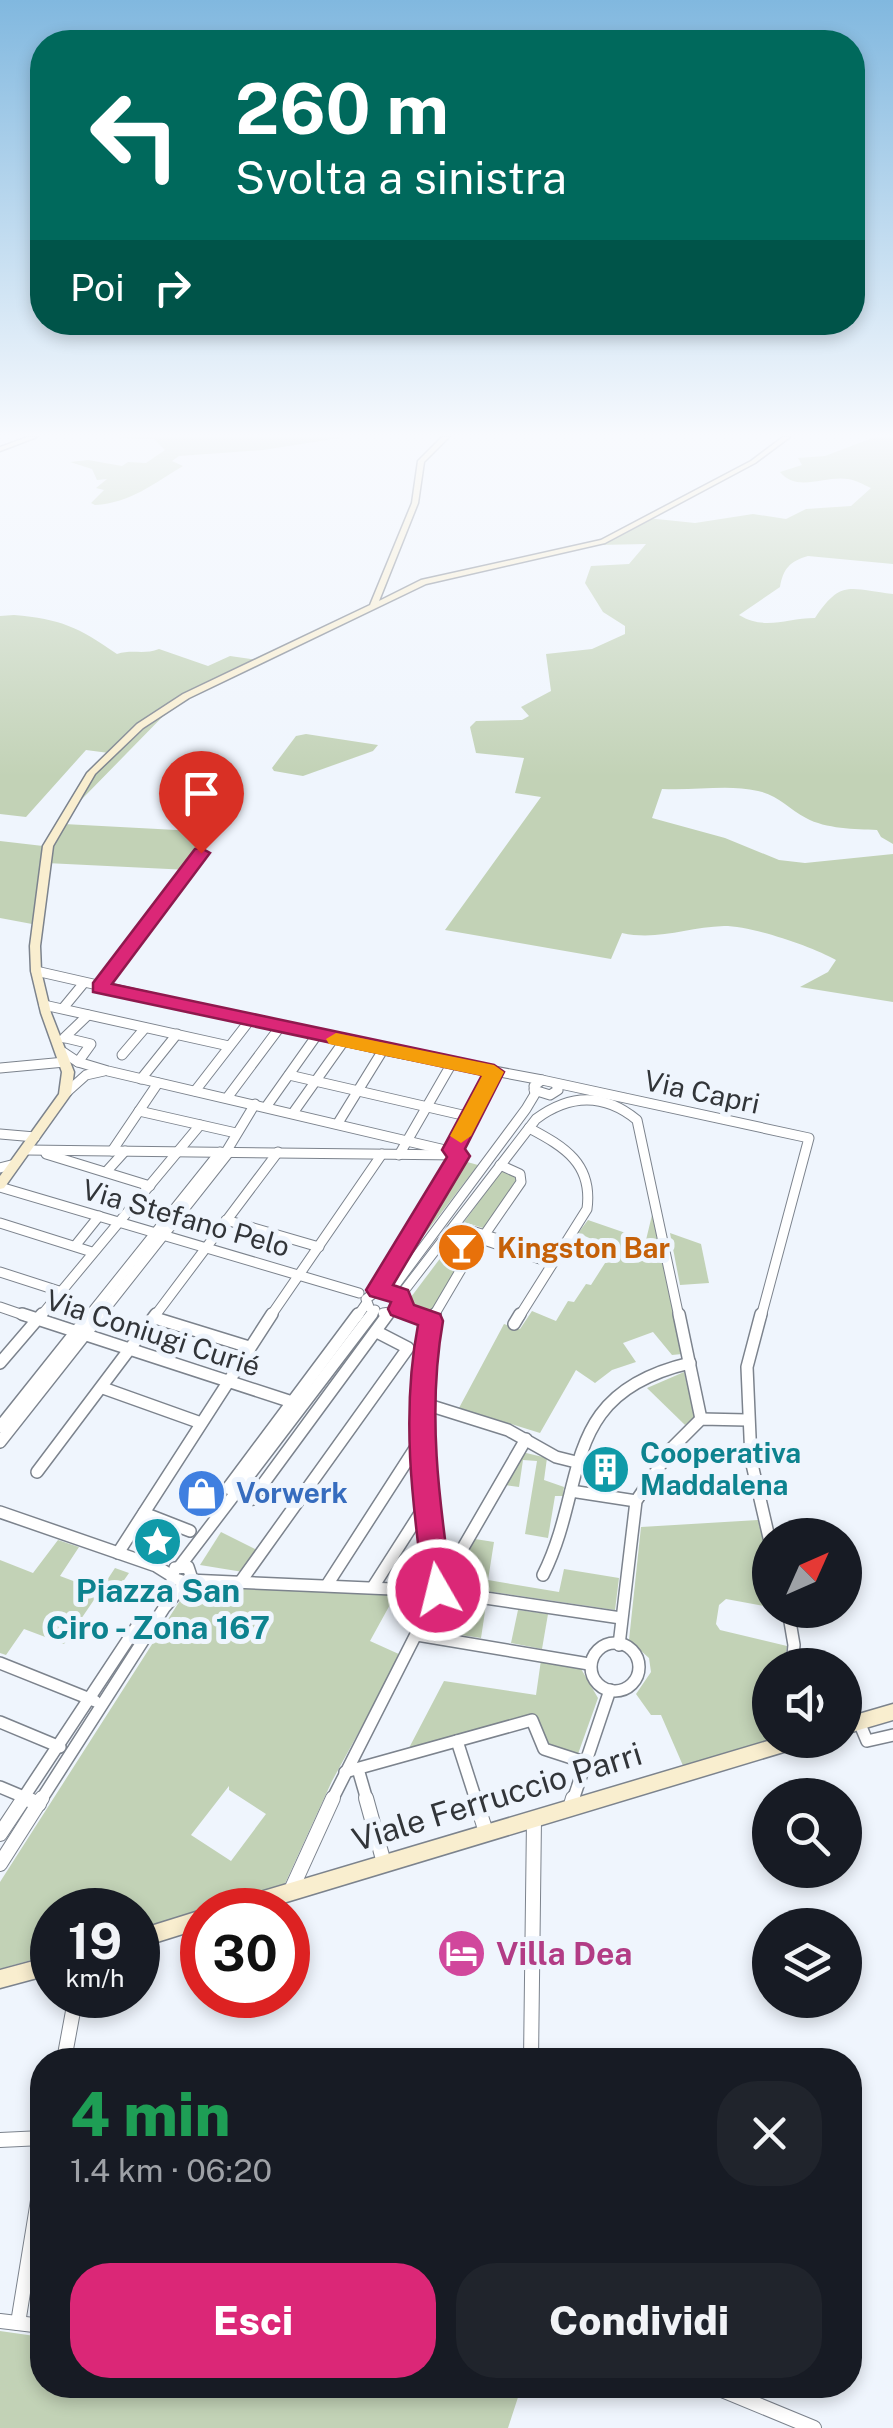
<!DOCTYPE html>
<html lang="it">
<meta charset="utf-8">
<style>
body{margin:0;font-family:"Public Sans",sans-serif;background:#20242c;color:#f1f3f6;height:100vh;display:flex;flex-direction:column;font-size:38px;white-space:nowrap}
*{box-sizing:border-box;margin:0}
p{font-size:32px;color:#9ea1a6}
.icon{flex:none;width:55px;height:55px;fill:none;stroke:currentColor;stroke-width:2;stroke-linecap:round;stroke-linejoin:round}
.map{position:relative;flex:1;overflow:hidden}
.drawer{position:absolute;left:30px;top:2048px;width:832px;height:350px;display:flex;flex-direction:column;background:#171b24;border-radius:40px;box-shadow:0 5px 15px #0003}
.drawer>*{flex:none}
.guide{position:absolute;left:30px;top:30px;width:835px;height:305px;border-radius:40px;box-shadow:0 5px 15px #0003;background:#00695c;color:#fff;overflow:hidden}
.needle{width:65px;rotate:45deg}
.controls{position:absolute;left:752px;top:1518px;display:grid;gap:20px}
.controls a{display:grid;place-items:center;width:110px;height:110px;border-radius:50%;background:#171b24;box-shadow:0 5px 15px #0003;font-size:50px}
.speed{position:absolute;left:30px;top:1888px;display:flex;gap:20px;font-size:50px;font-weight:700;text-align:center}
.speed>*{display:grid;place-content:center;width:130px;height:130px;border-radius:50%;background:#171b24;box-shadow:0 5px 15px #0003;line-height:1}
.speed small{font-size:25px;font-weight:400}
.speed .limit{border:15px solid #d22;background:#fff;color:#111}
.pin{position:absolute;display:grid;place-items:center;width:85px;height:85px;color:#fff;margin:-102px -42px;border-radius:50% 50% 50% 0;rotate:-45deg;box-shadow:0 0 10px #0007}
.pin .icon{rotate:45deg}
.me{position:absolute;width:110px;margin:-55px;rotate:352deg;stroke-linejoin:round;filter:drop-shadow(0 0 8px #0008)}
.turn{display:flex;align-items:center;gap:35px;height:210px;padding:0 40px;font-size:45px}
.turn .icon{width:130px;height:130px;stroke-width:2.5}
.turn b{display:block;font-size:70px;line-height:85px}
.then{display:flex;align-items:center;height:95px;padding:0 40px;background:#0003;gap:20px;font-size:38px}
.round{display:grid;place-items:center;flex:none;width:105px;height:105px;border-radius:40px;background:#20242c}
.overview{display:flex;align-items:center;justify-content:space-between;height:170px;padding:0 40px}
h1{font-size:60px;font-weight:800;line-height:75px;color:#1e9e55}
.button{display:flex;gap:20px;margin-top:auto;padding:20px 40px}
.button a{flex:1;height:115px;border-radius:40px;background:#db2777;color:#fff;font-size:40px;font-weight:800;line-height:115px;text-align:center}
.button a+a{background:#20242c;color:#f1f3f6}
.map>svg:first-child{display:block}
.green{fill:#c2d2b6;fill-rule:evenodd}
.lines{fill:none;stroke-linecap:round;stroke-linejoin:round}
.street-far3-casing{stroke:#7c838d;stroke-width:8}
.street-far2-casing{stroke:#7c838d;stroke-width:11}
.street-far1-casing{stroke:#7c838d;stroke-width:14}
.street-casing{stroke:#7c838d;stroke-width:16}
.secondary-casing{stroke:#7c838d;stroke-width:3}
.street-far3{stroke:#fff;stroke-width:6}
.street-far2{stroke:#fff;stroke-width:9}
.street-far1{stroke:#fff;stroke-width:11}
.street{stroke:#fff;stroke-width:14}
.secondary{fill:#f9eecf;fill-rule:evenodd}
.route{fill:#db2777;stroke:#8e194d;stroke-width:2.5}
.slow{fill:#f59e0b}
.labels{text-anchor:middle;stroke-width:10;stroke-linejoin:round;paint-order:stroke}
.street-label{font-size:28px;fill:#323539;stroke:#eff5fd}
.food-label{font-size:28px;font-weight:bold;fill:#c56008;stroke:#eff5fd;text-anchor:start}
.culture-label{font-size:28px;font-weight:bold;fill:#0d838f;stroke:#eff5fd;text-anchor:start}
.shop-label{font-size:28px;font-weight:bold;fill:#366cbe;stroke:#eff5fd;text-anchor:start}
.near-culture-label{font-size:32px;font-weight:bold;fill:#0d838f;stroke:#eff5fd}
.near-street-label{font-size:32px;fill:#323539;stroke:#eff5fd}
.near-hotel-label{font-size:32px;font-weight:bold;fill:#b23c85;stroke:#eff5fd;text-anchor:start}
</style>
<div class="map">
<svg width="893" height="2428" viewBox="0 0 893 2428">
<rect width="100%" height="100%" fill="#eff5fd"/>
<g class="green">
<path d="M95 437H346L263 450 179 456 172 461 183 466C154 483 131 503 95 505L91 503 104 490 96 488 107 479 97 480 92 469 70 462 88 460 122 466 128 462 146 463 165 450 154 439Z"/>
<path d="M875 437H893V564L808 556C790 561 783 569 780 587L739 615C766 631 786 618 815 618 841 579 849 589 893 594V844L881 837 877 830C855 829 826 829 806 818 789 809 778 795 758 791 727 784 695 791 662 789L652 818 725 838 779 860 805 863 893 854V1002L800 987 828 972 836 960C811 946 752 926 724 926 688 927 658 941 622 933L611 959 445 930 541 797 515 793 524 758 476 753 470 727 476 721 522 720 529 716 521 707 551 691 546 654 592 649 625 634V626L603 612 585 583 591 566 629 564 646 544 598 545 647 518 695 523 753 514 786 519 806 509 851 506 871 488C864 485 856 480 848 479 825 475 797 493 780 472L802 465 798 458 825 456Z"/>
<path d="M14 615C61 619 78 627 117 654 132 649 144 655 159 649L208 666 230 656 258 660 162 708 109 753 86 750 26 817 0 814V616Z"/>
<polygon points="173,706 81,800 64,824 214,832 189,870 46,863 73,798 139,727"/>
<polygon points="306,734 378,745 373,751 303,776 274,771 272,768 296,736"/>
<polygon points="0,841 43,846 32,924 0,918"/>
<polygon points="460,1160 478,1165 405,1260 401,1259"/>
<polygon points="502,1170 518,1177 486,1229 464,1222"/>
<polygon points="652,1215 682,1354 672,1355 653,1332 623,1343 636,1362 612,1370 595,1383 576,1370 540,1433 459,1408 504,1324 520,1329 532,1311 556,1321 568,1301 574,1302 586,1284 591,1285 614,1249 578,1233 588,1220 646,1240"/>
<polygon points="460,1232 475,1239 430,1313 405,1305"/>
<polygon points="670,1233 701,1244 709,1283 680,1285"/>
<polygon points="684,1372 695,1417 685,1425 647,1388"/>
<polygon points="522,1452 547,1458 544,1480 564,1487 563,1496 555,1496 548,1538 525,1534 537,1461 523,1460 519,1487 505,1485"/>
<polygon points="758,1520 770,1566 770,1607 726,1599 719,1605 716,1624 720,1630 787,1646 784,1665 770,1665 770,1694 765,1692 761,1712 770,1720 771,1740 684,1768 661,1715 651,1715 636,1694 651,1672 649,1658 629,1640 641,1527"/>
<polygon points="221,1532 259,1551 243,1572 200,1565"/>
<polygon points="475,1539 494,1542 488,1580 559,1592 564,1569 619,1578 615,1610 452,1586"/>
<polygon points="58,1540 79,1547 60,1576 100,1591 115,1568 129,1573 113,1596 100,1591 64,1644 24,1629 6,1655 0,1653 0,1560 33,1573"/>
<path d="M188 1588 397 1592 370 1641 401 1655 332 1781 283 1888 138 1930V1910H52V1954L0 1969V1882ZM229 1786V1790L266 1814 231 1861 191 1835Z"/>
<polygon points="444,1598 486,1605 481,1638 427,1630"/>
<polygon points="518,1610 548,1614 542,1649 511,1643"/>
<polygon points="541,1660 580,1667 598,1698 578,1754 546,1743 533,1714 409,1748 444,1681 536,1695"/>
<polygon points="0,2331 42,2337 42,2385 521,2388 508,2428 0,2428"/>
</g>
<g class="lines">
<defs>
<polyline id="street-far3" points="132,945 201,853"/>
<g id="street-far2">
<polyline points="36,971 383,1050 542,1080"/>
<polyline points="100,987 134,942"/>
<polyline points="44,1005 229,1046"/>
<polyline points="64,1007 83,984"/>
<polyline points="64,1038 88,1015"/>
<polyline points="66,1038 91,1044 78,1062"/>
<polyline points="63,1052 78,1062 108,1071 458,1153"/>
<polyline points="122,1055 145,1028"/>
<polyline points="0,1068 65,1062"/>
<polyline points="289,1075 471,1117"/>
<polyline points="141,1079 177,1034"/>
<polyline points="534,1090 550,1095 558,1090 556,1084"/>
<polyline points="195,1091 250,1020"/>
<polyline points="67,1092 86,1075 104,1071"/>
<polyline points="227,1098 280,1027"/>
<polyline points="266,1107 317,1035"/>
<polyline points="139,1111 236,1133"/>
<polyline points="293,1113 344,1041"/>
<polyline points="338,1123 383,1050"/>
<polyline points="0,1134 35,1137"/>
<polyline points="27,1150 459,1155"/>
<polyline points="453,1150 494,1072"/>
<polyline points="112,1151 158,1083"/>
<polyline points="226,1152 255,1104"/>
<polyline points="46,1154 150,1186"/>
<polyline points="399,1155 452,1063"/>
<polyline points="0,1168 15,1164"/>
<polyline points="106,1172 125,1151"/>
<polyline points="0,1187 359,1293"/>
<polyline points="226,1220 319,1247"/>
<polyline points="0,1223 92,1252"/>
<polyline points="456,1226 556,1257"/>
<polyline points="481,1239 552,1263"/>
<polyline points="75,1246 99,1216"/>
<polyline points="0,1272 59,1291"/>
<polyline points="390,1292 526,1109 535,1094 534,1086 542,1080 809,1138 761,1317"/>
<path d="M400 1296 536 1119C570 1094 604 1093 637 1120L679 1317"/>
<polyline points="0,1307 29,1317"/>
<polyline points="369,1307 366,1299 378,1290 459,1155"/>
<polyline points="400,1309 420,1317"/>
<polyline points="383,1313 398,1311 403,1302 400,1296"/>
<polyline points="40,1317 200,1125"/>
<polyline points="88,1317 220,1152"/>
<polyline points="99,1317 230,1151"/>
<polyline points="154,1317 278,1152"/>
<polyline points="270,1317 382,1154"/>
<polyline points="357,1317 366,1304"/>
<polyline points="370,1317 375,1310"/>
<polyline points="433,1317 463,1266 521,1182 520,1174 500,1165"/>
<path d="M519 1317 587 1209C593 1164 565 1147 529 1128"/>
</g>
<g id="street-far1">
<polyline points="22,1314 292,1402"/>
<polyline points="358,1314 228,1488 252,1499 388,1314"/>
<polyline points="413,1314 431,1321"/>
<path d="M435 1314C401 1390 426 1508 437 1588"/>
<polyline points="679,1314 701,1419"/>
<polyline points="761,1314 747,1367 751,1460 770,1542"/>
<polyline points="155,1318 249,1347"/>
<polyline points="514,1324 520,1314"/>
<polyline points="0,1363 42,1314"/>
<polyline points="103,1388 201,1423"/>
<polyline points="422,1403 508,1430 556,1457 576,1462"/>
<polyline points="0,1427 90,1314"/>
<polyline points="0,1442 101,1314"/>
<polyline points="37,1472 156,1314"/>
<polyline points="571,1491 636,1501"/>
<polyline points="0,1512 156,1566 172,1576"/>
<polyline points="144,1513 190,1531"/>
<polyline points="118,1553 272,1314"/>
<polyline points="180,1566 372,1314"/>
<polygon points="188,1567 191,1576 186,1582 172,1578 175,1568"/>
<path d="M543 1575C589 1483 557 1394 690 1363"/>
<polyline points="188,1580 438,1591 621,1618"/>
<polyline points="241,1581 408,1348 377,1332"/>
<polyline points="327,1585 423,1436"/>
<polyline points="373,1587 426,1504"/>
<polyline points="788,1610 794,1645 792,1665"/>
<polyline points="417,1635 589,1664"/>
<circle cx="615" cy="1667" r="24"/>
<polyline points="619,1645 636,1501 672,1448 701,1419 747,1420"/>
<polyline points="0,1663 95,1701"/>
<polyline points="0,1722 60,1747"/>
<polyline points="859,1722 867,1741 893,1735"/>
<polyline points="457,1741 476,1800"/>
<polyline points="358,1769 367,1800"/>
<polyline points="345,1772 532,1720 544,1749 584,1762"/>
<polyline points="0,1787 31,1800"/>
<polyline points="22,1800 141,1620 153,1625"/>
<polyline points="41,1800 164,1608 186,1582"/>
<polyline points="332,1800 438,1591 526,1439"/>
<polyline points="573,1800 610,1690"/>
</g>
<g id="street">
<polyline points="25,1798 39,1804"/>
<polyline points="366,1798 384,1863"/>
<polyline points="475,1798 486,1832"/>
<polyline points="571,1805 573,1798"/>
<polyline points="0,1834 24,1798"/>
<polyline points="0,1864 42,1798"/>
<polyline points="292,1888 333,1798"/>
<polyline points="64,2060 76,1995"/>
<polyline points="531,2060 534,1819"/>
<polyline points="0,2140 42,2138"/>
<polyline points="0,2321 42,2326"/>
<polyline points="18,2323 42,2176"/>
<polyline points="710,2385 814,2428"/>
</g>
<g id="secondary">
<polygon points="28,437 37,437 0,451 0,447"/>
<polygon points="442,437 449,437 424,462 418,503 379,601 421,580 601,540 751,461 783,437 790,437 755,463 605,543 426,584 189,698 143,728 95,774 53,846 40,946 41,971 51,1013 74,1072 71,1094 4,1188 0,1189 0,1176 59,1094 62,1072 41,1013 31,971 30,946 43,846 87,773 137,724 183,694 370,605 412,503 418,461"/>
<polygon points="893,1704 893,1720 845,1734 845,1718"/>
<polygon points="771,1740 805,1740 803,1745 797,1748 260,1910 221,1910 224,1904 230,1901"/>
<polygon points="202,1910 202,1928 138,1948 138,1930"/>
<polygon points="52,1956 52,1974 0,1988 0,1970"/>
</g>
</defs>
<use href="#street-far3" class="street-far3-casing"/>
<use href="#street-far2" class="street-far2-casing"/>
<use href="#street-far1" class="street-far1-casing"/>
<use href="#street" class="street-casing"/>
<use href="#secondary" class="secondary-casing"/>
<use href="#street-far3" class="street-far3"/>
<use href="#street-far2" class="street-far2"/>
<use href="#street-far1" class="street-far1"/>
<use href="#street" class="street"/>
<use href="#secondary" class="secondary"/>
</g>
<linearGradient id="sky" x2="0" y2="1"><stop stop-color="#81b8df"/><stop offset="0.56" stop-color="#f8fafe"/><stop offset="1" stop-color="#f8fafe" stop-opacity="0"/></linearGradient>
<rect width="893" height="777" fill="url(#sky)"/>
<path class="route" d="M201 848 210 853 112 984 494 1065 504 1072 465 1149 470 1156 393 1285 408 1290 414 1305 440 1314 443 1321C427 1411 439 1501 452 1590L448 1599 438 1603 428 1599 424 1590C412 1502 401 1413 418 1325L391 1315 388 1309 391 1302 370 1296 366 1290 447 1157 442 1150 482 1075 93 992V983L195 849Z"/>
<polygon class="slow" points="336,1033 494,1065 504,1072 471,1136 461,1143 450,1136 482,1076 329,1044 326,1039"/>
<defs>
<symbol id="bar-disc" viewBox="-11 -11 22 22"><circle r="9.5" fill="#e8710a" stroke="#eff5fd"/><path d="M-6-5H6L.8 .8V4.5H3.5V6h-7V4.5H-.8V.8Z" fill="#fff"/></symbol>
<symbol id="building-disc" viewBox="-11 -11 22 22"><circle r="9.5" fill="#0f9aa8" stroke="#eff5fd"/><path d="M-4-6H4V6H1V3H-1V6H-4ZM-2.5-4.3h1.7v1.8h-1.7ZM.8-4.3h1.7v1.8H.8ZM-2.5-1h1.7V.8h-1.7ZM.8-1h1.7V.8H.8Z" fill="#fff"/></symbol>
<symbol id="shop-disc" viewBox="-11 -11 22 22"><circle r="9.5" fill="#3f7fe0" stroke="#eff5fd"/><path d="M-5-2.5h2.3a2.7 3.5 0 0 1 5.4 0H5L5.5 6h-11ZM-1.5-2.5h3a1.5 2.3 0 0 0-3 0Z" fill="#fff"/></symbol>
<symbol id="sight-disc" viewBox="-11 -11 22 22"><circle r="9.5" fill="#0f9aa8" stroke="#eff5fd"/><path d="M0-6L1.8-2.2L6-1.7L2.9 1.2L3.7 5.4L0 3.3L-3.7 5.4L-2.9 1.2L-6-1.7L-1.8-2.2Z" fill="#fff"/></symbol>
<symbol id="hotel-disc" viewBox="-11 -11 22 22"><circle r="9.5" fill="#d1479c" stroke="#eff5fd"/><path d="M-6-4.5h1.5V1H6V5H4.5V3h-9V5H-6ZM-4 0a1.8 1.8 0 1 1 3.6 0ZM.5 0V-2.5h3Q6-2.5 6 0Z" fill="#fff"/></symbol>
</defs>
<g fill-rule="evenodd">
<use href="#bar-disc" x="434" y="1220" width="55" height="55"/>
<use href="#building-disc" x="578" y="1442" width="55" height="55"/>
<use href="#shop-disc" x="174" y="1466" width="55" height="55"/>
<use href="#sight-disc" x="130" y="1514" width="55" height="55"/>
<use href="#hotel-disc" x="434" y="1926" width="55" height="55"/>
</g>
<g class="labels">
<g class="street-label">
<text transform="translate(702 1092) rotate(12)" y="10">Via Capri</text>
<text transform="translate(186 1218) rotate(16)" y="10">Via Stefano Pelo</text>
<text transform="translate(153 1333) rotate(18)" y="10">Via Coniugi Curié</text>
</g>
<g class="food-label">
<text x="497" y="1258">Kingston Bar</text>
</g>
<g class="culture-label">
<text x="640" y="1463">Cooperativa<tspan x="640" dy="32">Maddalena</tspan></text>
</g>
<g class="shop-label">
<text x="236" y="1503">Vorwerk</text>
</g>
<g class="near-culture-label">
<text x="158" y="1602">Piazza San<tspan x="158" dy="37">Ciro - Zona 167</tspan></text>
</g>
<g class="near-street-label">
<text transform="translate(497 1797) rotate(-17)" y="11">Viale Ferruccio Parri</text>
</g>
<g class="near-hotel-label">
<text x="496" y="1965">Villa Dea</text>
</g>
</g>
</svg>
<div class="controls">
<a><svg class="needle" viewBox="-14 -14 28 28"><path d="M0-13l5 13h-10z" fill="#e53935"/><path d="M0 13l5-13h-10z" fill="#9ea1a6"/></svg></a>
<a><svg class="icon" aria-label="sound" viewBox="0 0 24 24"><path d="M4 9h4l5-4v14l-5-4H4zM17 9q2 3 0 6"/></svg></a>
<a><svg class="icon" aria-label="search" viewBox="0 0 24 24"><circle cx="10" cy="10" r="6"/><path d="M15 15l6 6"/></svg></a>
<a><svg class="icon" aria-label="layers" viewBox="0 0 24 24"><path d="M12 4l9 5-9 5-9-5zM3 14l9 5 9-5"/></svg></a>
</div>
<div class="speed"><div>19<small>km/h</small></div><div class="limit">30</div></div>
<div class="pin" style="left:201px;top:853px;background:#d93025"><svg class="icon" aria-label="arrive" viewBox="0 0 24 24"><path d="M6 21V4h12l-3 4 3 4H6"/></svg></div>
<svg class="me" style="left:438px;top:1590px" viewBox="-20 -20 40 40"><circle r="17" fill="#db2777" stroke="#fff" stroke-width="3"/><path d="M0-11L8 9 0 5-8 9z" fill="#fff"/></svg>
<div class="guide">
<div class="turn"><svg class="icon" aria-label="left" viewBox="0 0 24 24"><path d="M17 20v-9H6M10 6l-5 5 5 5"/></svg><div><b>260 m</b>Svolta a sinistra</div></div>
<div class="then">Poi<svg class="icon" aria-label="right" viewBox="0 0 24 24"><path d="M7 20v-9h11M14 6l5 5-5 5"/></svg></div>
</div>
<section class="drawer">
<div class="overview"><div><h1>4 min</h1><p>1.4 km · 06:20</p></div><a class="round"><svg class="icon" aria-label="close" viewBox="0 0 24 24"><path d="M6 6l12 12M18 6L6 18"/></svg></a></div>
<div class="button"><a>Esci</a><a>Condividi</a></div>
</section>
</div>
